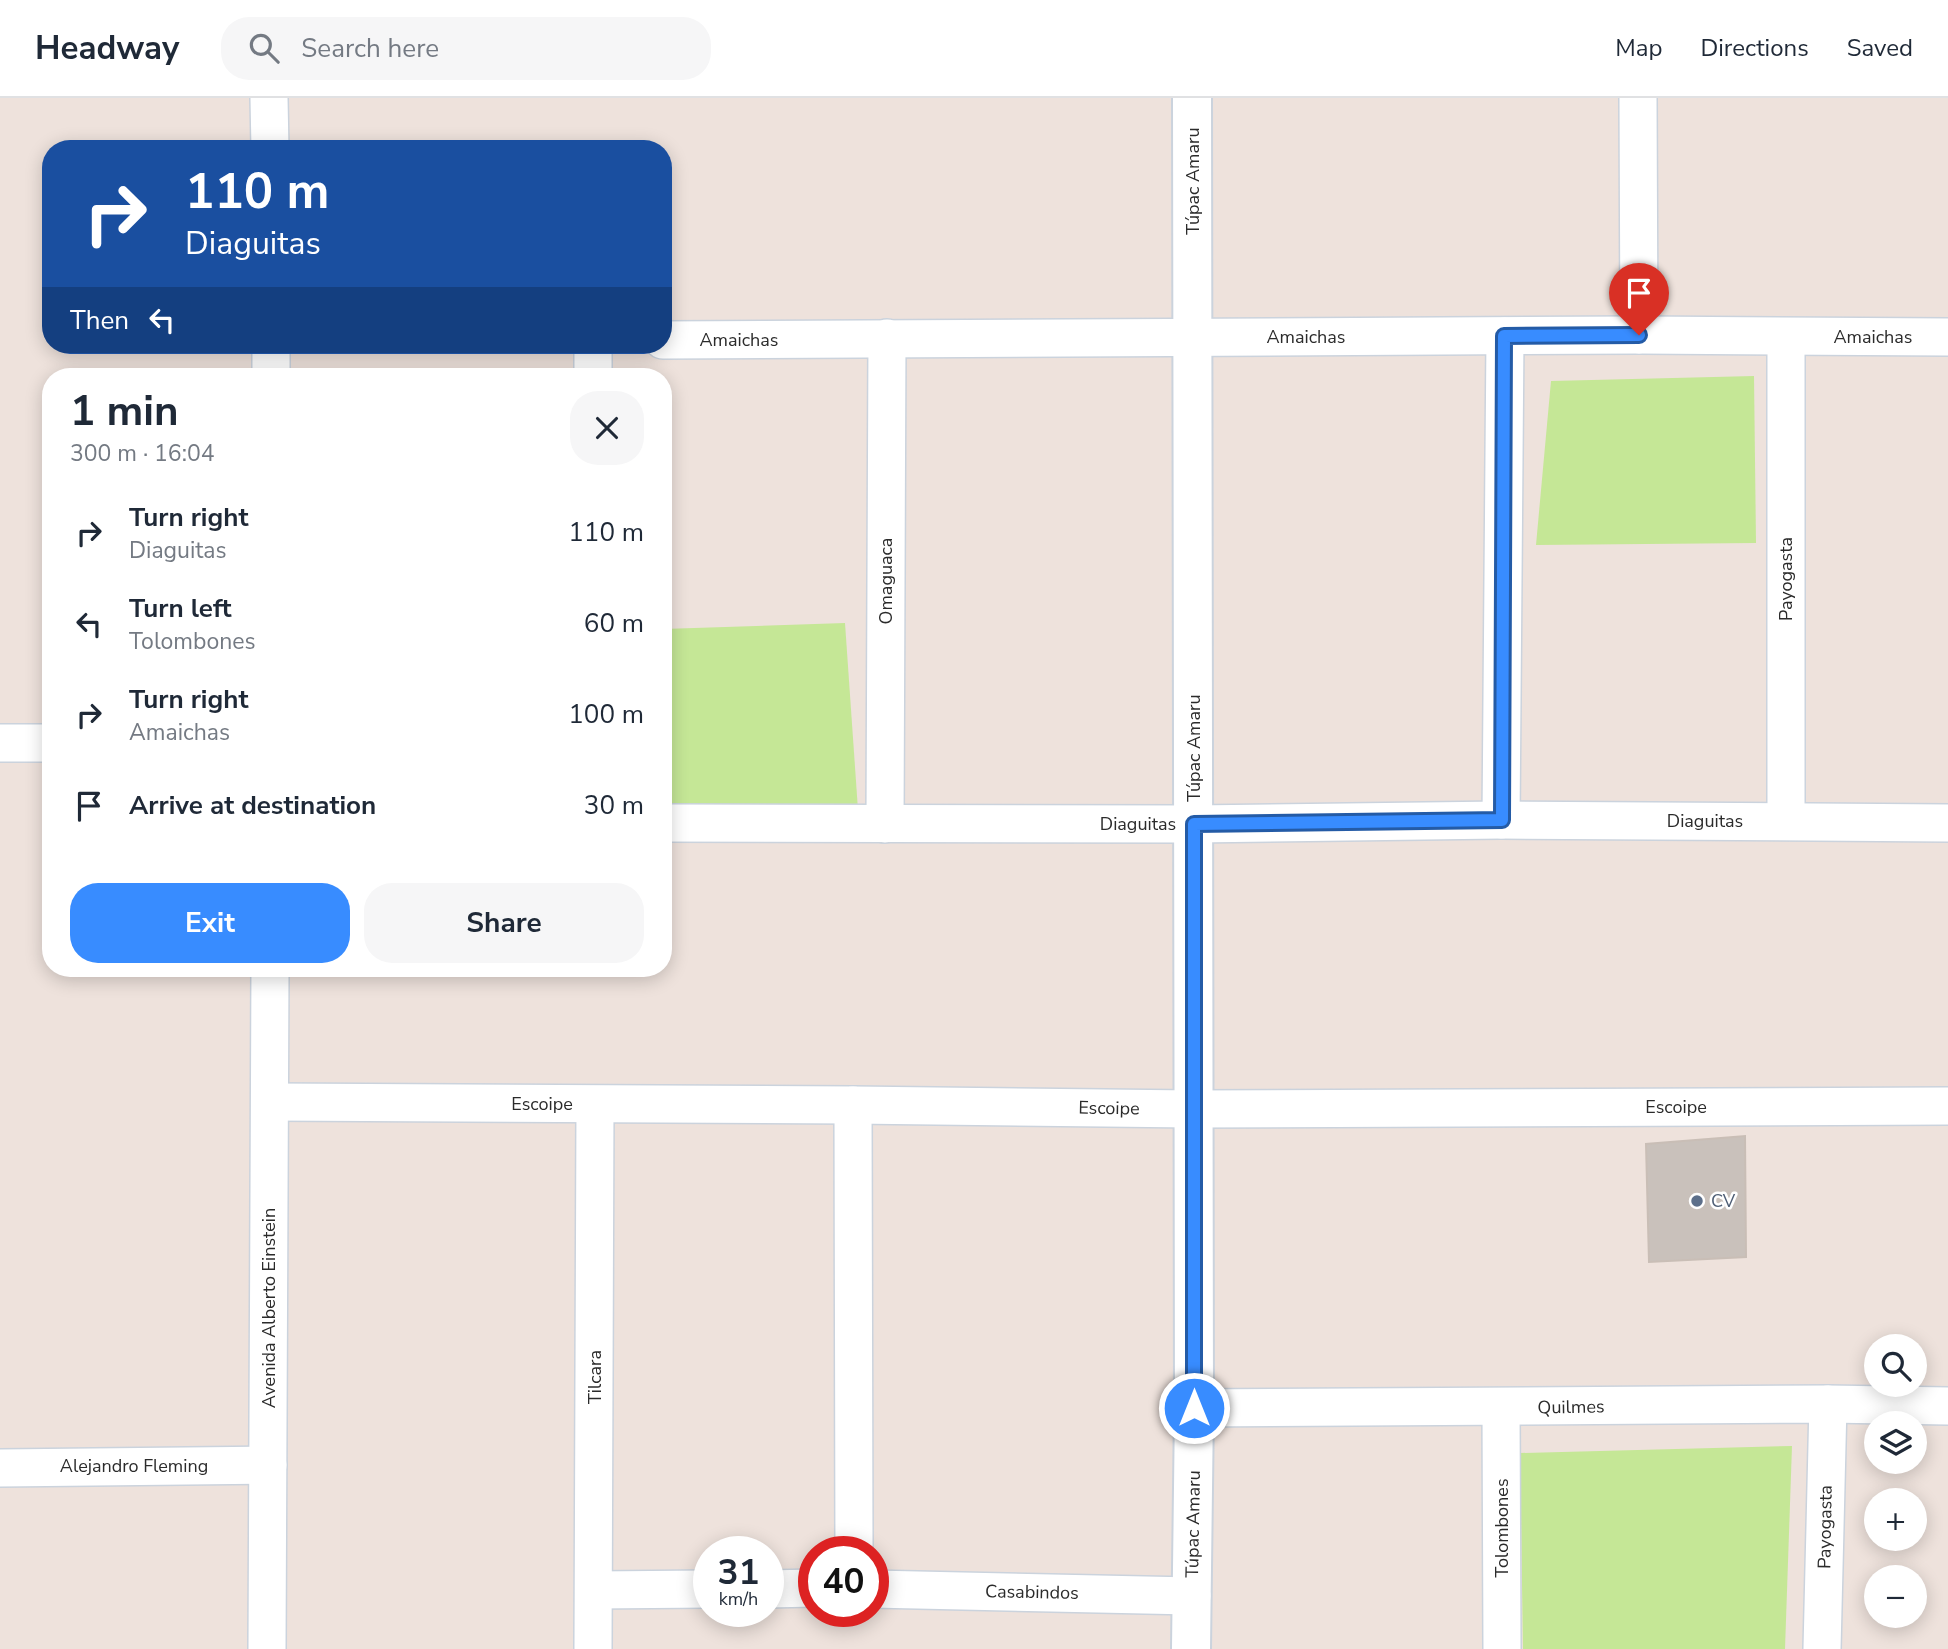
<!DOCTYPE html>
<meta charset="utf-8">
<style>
body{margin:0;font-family:"Nunito Sans",sans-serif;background:#f6f6f7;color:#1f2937;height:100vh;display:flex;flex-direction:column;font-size:26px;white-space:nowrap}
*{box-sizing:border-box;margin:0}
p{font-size:23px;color:#747a83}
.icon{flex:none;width:38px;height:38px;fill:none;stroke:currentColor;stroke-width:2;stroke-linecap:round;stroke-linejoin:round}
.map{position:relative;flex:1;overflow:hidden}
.side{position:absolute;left:42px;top:270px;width:630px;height:609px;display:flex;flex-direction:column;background:#fff;border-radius:28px;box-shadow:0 4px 18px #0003}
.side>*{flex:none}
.banner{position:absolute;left:42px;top:42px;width:630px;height:214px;border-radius:28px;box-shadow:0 4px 18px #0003;background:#1a4fa0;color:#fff;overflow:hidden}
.buttons{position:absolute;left:1864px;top:1236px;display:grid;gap:14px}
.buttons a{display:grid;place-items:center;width:63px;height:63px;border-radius:50%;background:#fff;box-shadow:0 4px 18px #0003;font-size:35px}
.speed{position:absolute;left:693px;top:1438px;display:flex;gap:14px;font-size:35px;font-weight:700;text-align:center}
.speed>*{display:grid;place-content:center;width:91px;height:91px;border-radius:50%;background:#fff;box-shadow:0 4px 18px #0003;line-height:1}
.speed small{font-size:18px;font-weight:400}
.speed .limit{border:10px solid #d22;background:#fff;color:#111}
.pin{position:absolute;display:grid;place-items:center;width:60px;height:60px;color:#fff;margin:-72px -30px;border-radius:50% 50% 50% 0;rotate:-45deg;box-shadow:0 0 7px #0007}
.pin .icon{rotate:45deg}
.me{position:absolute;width:77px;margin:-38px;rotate:0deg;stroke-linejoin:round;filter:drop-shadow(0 0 5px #0008)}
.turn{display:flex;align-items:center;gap:24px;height:147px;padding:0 28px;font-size:32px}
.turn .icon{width:91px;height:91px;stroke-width:2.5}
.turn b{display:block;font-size:49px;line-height:60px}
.then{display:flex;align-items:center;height:66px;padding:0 28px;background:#0003;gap:14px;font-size:26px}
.round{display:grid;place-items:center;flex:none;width:74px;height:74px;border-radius:28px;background:#f6f6f7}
.headline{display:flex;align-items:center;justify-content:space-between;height:119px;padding:0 28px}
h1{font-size:42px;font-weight:700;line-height:52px}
.action{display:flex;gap:14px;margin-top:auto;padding:14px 28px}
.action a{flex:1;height:80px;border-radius:28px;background:#388cff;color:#fff;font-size:28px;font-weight:700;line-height:80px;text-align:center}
.action a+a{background:#f6f6f7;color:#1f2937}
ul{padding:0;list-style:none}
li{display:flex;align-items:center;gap:21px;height:91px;padding:0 28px}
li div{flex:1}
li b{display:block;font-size:26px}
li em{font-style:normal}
header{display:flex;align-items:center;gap:42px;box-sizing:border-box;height:98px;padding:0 35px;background:#fff;border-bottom:2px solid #e0e1e3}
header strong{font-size:33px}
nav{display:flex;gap:38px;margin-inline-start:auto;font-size:24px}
.search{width:490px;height:63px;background:#f6f6f7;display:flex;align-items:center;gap:18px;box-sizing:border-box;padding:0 24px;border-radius:28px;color:#747a83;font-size:26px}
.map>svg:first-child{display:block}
.green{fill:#c5e796}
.building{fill:#c9c1bb;stroke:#c9beb6;stroke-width:2}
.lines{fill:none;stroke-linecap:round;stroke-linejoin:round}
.street-casing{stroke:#cbd3dd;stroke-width:40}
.secondary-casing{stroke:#cbd3dd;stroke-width:42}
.street{stroke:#fff;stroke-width:37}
.secondary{stroke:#fff;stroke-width:38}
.route-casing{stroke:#245ba6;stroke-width:18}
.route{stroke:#388cff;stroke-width:12}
.service-dot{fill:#5c6f8a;stroke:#fff;stroke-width:2.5}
.labels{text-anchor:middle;stroke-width:5;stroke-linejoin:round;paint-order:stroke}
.street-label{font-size:18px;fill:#2b2b2b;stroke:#fff}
.service-label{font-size:18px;fill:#4e5e75;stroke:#fff;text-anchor:start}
</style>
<header>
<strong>Headway</strong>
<div class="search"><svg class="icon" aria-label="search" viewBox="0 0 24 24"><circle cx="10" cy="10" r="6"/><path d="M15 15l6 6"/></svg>Search here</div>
<nav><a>Map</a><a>Directions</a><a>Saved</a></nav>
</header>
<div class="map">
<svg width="1948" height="1551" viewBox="0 0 1948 1551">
<rect width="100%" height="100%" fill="#eee2dc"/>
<g class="green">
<polygon points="1754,278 1756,445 1536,447 1551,283"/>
<polygon points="845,525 858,712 663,718 663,531"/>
<polygon points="1792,1348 1785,1551 1523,1551 1520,1355"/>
</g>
<polygon class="building" points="1745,1038 1746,1159 1649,1164 1646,1046"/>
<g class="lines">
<defs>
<g id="street">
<polyline points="269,0 270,51"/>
<polyline points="1638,0 1639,237"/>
<polyline points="663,242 1639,237 1948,239"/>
<polyline points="271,247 271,278"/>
<polyline points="593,278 593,247"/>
<polyline points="0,645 51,645"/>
<polyline points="1501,722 1505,238"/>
<polyline points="1786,723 1786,239"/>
<polyline points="663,725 1194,726 1501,722 1948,725"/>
<polyline points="885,726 887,240"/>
<polyline points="270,1004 853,1007 1193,1011 1948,1008"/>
<polyline points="853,1007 854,1454"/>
<polyline points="1194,1310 1828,1306 1948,1308"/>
<polyline points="1501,1310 1502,1551"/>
<polyline points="0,1370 268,1367"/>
<polyline points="768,1491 814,1490"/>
<polyline points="873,1491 1192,1498"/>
<polyline points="594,1492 709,1491"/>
<polyline points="267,1551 270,870"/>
<polyline points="593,1551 595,1007"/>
<polyline points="1822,1551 1828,1306"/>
</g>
<polyline id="secondary" points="1191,1551 1194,1310 1192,0"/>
</defs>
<use href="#street" class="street-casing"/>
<use href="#secondary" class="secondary-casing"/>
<use href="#street" class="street"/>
<use href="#secondary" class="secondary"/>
</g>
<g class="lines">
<defs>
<polyline id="route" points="1194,1310 1194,726 1502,722 1504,238 1639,237"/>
</defs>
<use href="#route" class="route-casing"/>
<use href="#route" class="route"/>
</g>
<circle class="service-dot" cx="1697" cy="1103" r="7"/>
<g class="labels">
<g class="street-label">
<text transform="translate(1193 83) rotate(-90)" y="6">Túpac Amaru</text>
<text x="1306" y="245">Amaichas</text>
<text x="1873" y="245">Amaichas</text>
<text x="739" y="248">Amaichas</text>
<text transform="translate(1786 481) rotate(-90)" y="6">Payogasta</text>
<text transform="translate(886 483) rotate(-90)" y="6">Omaguaca</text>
<text transform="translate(1194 650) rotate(-90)" y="6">Túpac Amaru</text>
<text x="1705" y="729">Diaguitas</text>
<text x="1138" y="732">Diaguitas</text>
<text x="542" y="1012">Escoipe</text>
<text x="1676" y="1015">Escoipe</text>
<text transform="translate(1109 1010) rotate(1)" y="6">Escoipe</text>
<text transform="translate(269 1210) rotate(-90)" y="6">Avenida Alberto Einstein</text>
<text transform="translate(595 1279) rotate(-90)" y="6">Tilcara</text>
<text transform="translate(1571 1309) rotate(-1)" y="6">Quilmes</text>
<text x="134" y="1374">Alejandro Fleming</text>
<text transform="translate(1193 1426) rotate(-89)" y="6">Túpac Amaru</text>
<text transform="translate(1825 1429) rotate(-89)" y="6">Payogasta</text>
<text transform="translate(1502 1430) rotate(-90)" y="6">Tolombones</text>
<text transform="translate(1032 1494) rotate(1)" y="6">Casabindos</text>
</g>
<g class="service-label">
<text x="1711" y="1109">CV</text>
</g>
</g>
</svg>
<div class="buttons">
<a><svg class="icon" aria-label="search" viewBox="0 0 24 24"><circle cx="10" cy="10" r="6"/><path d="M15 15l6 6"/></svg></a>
<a><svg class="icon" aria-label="layers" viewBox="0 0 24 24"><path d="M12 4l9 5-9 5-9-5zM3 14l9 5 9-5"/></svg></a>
<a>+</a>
<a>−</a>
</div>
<div class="speed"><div>31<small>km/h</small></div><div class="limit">40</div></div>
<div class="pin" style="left:1639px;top:237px;background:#d93025"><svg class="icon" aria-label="arrive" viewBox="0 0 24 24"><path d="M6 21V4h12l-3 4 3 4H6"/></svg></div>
<svg class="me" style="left:1194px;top:1310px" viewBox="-20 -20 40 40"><circle r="17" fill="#388cff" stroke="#fff" stroke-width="3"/><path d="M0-11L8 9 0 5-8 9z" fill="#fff"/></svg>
<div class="banner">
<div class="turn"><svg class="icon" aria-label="right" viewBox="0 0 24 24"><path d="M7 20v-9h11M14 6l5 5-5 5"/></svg><div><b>110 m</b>Diaguitas</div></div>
<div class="then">Then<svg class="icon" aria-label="left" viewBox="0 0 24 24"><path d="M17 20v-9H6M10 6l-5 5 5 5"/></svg></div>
</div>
<section class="side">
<div class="headline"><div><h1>1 min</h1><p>300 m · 16:04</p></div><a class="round"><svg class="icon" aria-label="close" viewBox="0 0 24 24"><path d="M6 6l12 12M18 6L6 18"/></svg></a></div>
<ul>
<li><svg class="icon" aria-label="right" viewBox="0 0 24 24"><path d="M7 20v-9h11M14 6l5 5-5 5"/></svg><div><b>Turn right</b><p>Diaguitas</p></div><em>110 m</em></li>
<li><svg class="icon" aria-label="left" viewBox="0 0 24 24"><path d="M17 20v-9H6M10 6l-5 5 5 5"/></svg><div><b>Turn left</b><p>Tolombones</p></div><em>60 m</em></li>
<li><svg class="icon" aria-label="right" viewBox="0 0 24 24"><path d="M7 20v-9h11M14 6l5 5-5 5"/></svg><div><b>Turn right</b><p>Amaichas</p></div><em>100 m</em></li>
<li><svg class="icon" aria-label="arrive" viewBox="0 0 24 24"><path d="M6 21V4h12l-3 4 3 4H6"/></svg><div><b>Arrive at destination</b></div><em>30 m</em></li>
</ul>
<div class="action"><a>Exit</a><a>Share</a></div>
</section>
</div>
